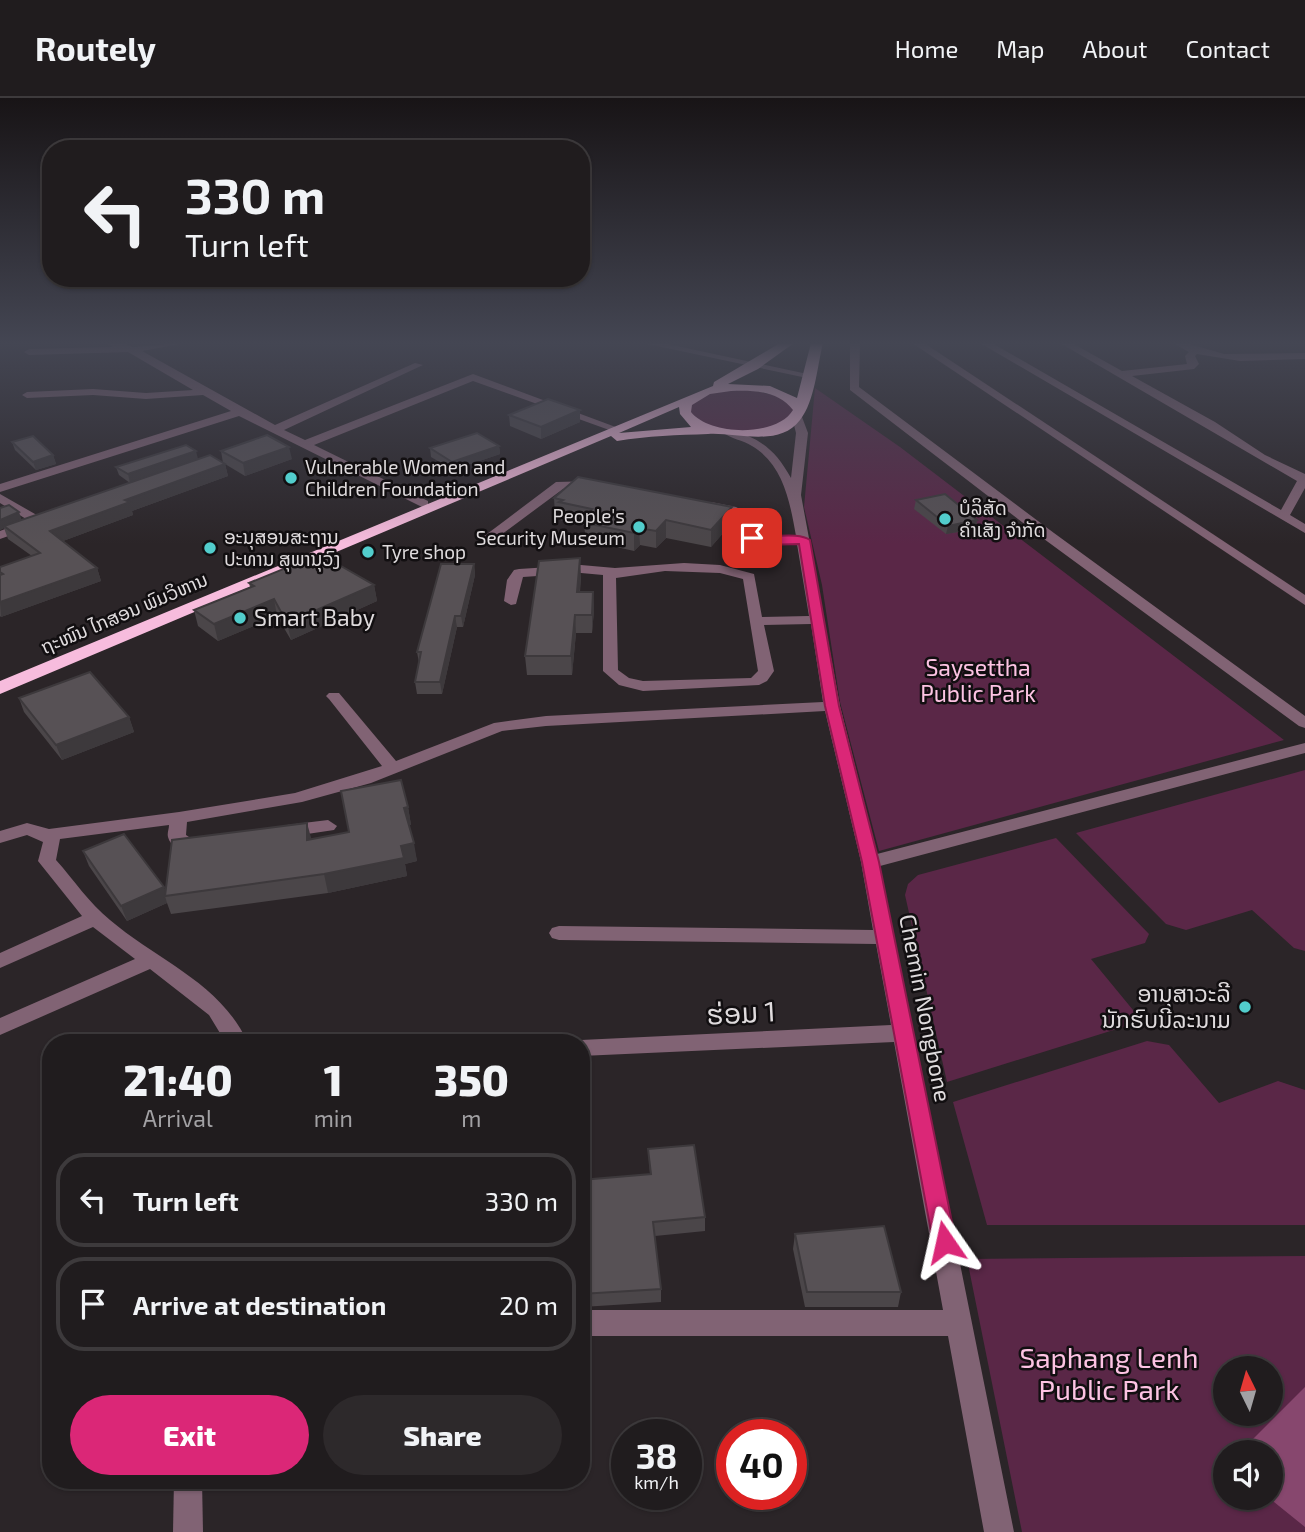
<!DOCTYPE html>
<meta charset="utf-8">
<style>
body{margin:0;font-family:"Exo 2","Noto Sans Lao",sans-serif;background:#2d292b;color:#f1f3f6;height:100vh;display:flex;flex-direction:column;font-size:26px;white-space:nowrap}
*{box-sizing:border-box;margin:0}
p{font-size:23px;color:#a2a1a4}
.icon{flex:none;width:38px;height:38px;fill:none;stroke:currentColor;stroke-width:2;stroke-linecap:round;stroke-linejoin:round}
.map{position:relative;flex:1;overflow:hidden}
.details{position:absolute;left:42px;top:936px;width:548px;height:455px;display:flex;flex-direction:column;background:#201c1e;border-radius:28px;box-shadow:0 2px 5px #0004,0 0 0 2px #3d3a3c}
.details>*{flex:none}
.hud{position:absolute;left:42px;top:42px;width:548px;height:147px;border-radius:28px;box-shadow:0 2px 5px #0004,0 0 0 2px #3d3a3c;background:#201c1e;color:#f1f3f6;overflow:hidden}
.needle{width:46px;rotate:355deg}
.fabs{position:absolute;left:1213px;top:1258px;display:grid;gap:14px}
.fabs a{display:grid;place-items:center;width:70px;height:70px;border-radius:50%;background:#201c1e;box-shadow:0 2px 5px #0004,0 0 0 2px #3d3a3c;font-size:35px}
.speed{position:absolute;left:611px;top:1321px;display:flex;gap:14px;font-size:35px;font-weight:700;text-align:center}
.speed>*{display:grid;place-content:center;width:91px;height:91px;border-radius:50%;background:#201c1e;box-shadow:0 2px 5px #0004,0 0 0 2px #3d3a3c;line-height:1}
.speed small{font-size:18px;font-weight:400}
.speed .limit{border:10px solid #d22;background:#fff;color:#111}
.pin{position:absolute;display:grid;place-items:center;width:60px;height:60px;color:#fff;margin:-30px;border-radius:14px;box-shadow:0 4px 10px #0006}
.me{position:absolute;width:77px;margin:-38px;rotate:349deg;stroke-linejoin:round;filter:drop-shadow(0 0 5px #0008)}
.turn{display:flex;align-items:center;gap:24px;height:147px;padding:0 28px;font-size:32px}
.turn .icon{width:91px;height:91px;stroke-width:2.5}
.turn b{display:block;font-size:49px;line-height:60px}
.eta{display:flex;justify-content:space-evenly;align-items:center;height:119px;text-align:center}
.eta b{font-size:42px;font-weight:800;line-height:49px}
.primary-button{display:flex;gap:14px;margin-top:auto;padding:14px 28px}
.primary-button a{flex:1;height:80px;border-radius:42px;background:#db2777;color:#fff;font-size:28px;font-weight:800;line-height:80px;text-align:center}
.primary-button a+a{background:#2d292b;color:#f1f3f6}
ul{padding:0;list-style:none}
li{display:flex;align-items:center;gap:21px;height:94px;margin:0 14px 10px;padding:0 14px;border:4px solid #3d3a3c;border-radius:28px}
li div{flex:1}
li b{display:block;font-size:26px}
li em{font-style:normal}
header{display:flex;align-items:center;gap:42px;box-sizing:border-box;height:98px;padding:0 35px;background:#201c1e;border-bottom:2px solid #3d3a3c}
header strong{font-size:33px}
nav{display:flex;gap:38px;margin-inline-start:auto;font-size:24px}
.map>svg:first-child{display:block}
.green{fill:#5a2747;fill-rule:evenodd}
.water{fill:#87476e}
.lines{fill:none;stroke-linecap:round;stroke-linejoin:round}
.minor{fill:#816374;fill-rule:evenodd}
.highway{fill:#f7bcdd;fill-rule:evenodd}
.wall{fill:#4b4649}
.shaded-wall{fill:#3d393c}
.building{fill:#575155;stroke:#3d393c;stroke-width:2}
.route{fill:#db2777;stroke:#8e194d;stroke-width:2}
.poi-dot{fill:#52cdcc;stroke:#120f11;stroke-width:2.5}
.labels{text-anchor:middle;stroke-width:5;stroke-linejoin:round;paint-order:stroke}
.far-poi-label{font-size:19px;fill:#dfdbdd;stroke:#120f11;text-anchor:start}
.far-street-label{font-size:19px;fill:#dfdbdd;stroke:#120f11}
.poi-label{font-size:23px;fill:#dfdbdd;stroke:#120f11;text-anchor:start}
.park-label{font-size:23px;fill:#fdc3e3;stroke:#120f11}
.street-label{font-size:23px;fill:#dfdbdd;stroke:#120f11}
.near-street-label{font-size:28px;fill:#dfdbdd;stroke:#120f11}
.near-park-label{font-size:28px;fill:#fdc3e3;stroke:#120f11}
</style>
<header>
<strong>Routely</strong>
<nav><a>Home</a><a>Map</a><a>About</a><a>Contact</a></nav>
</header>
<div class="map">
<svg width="1305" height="1434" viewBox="0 0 1305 1434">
<rect width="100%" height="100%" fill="#2b2528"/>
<g class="green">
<polygon points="815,290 900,349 1284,642 879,753 840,604 822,487 804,409"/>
<path d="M747 291 787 300 796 310 780 329C750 334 710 340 689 314L690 307 709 294Z"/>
<polygon points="1305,672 1305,853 1294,850 1252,812 1186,832 1166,826 1076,735"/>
<polygon points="1056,740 1149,836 1145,845 1091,861 1133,912 1136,925 947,984 905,797 908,786 918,777"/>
<polygon points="1147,943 1169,947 1219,1005 1278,983 1305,992 1305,1127 987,1127 953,1004"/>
<path d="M1305 1158V1434H1022L967 1161ZM1225 1270H1270V1316H1225ZM1225 1354H1270V1400H1225Z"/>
</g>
<polygon class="water" points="1305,1289 1305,1429 1269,1400 1270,1354 1240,1354"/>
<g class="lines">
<g class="minor">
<polygon points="107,245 122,245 133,249 185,245 142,253 275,327 415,265 423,267 284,332 305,342 473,276 621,331 612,333 473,283 314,347 428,403 428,409 424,410 239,318 0,394 0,386 231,313 203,297 146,301 93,297 27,300 22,297 27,294 93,291 146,295 193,292 128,254 29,257 24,254 29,251 113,249"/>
<polygon points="643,245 663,245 812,277 807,280"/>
<polygon points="850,245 860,245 859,289 1054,435 1305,618 1305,630 1299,628 1044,441 850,292"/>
<polygon points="912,245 924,245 1305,497 1305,507"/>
<polygon points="980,245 992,245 1281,412 1297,383 1060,245 1072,245 1122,273 1187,266 1185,258 1189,254 1173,245 1186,245 1224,256 1305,255 1305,261 1240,263 1197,256 1195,258 1199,266 1194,271 1132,278 1215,324 1265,357 1305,376 1305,390 1290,417 1305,426 1305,435"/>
<path d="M797 316 802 319 808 335 801 397 840 608 877 756 1305 645V655L880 768 1014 1434H984L948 1238H581V1212H943L894 944 581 958V945H573L581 942 891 927 876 846 559 842 552 840 549 835 552 830 559 828 873 832 861 764 825 613 546 628 502 633 371 685 302 704 187 724 186 737 192 741H207L210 745C202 755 172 756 168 739 167 735 169 731 169 727L60 741 56 762C74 782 89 805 110 822 158 863 220 884 248 945H226L209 917 150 871 0 937V920L135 861 93 829 0 870V855L82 818 38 763 43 744 27 737 0 745V733L27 725 49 731 179 714 295 695 382 668 329 601 326 598 329 595H339L396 663 494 625 546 618 823 604 811 526 764 527 774 573 767 583 759 587 643 593 619 587 603 573V477L581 475 523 479 516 506 511 507 504 503 507 482 514 472 519 471 581 467 615 470 684 465 720 467 754 476 762 519 809 518 797 446 764 447 747 443 739 421 705 408 711 404 736 409 749 416 758 438H796C790 405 784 367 752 348 743 342 731 341 722 334L728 331C760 340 775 351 791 380L796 335 792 319ZM665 473 720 475 743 481 758 573 751 580 643 583 629 580 618 572 616 480Z"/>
<polygon points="594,383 600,387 598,390 563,391 494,442 484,442 483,439 556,384"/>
<polygon points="0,396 42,420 44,423 38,427 31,424 31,430 0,441 0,433 23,424 31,424 0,405"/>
<polygon points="328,722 337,728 334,732 287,739 278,733 287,727"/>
<polygon points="174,1382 202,1382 203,1434 173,1434"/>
</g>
<path class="highway" d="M780 245H794L758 271 728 286 770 288 797 300 811 245H823C817 269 815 303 800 322 779 350 736 334 708 336 678 337 647 338 617 343L611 338 0 596V583L713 288 714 284ZM731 293C754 292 778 293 793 312 777 339 710 338 691 314L692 307 710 296ZM679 309 680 316 691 329 619 335Z"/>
</g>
<g class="wall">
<polygon points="509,317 580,324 541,341 510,328"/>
<polygon points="12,344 53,357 56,366 36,372 15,352"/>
<polygon points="499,348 500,356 453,372 431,359 430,350"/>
<polygon points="221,353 292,361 245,378 225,366 228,378 132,413 133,417 63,443 97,470 101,483 1,519 0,518 0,469 32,458 8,441 4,430 0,432 0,410 22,422 130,385 119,377 116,369 198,361 223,365"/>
<polygon points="554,400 731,426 711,449 666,440 656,450 640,447 634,453 595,444 595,438 585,435 584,427 560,422 560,418 555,417"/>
<polygon points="916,402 977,422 976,431 946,436 914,411"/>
<polygon points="474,466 475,477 463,529 457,529 442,596 417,596 415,584 419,565 417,554"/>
<polygon points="581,478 580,494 593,494 594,512 592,535 576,535 572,577 527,577 525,558"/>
<polygon points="249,485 374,487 377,503 291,542 277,518 218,543 198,528 194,512 250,489"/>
<polygon points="19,600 129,619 134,634 62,662 24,614"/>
<polygon points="408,709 411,727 409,727 417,763 405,766 407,778 328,795 171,816 167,805 127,823 89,768 83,753 164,789 165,793 311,742 349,734"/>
<polygon points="648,1051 705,1119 705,1133 655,1138 661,1191 661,1204 582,1209 581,1190 650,1076"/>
<polygon points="795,1136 901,1194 898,1209 805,1209 793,1151"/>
</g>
<g class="shaded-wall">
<polygon points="580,312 580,324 541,341 541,329"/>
<polygon points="499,348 500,356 453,372 452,364"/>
<polygon points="289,349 292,361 245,378 243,365"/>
<polygon points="196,353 198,361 130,385 128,376"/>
<polygon points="53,357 56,366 36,372 33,364"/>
<polygon points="225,366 228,378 132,413 133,417 55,446 50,433 125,402"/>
<polygon points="732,409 731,426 711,449 711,432"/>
<polygon points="19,414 22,423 4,428 4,430 0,432 0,422"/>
<polygon points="666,422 666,440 656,450 656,433"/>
<polygon points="977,422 976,431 946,436 948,428"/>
<polygon points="639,430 640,447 634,453 634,435"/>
<polygon points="580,460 581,478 578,512 577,494"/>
<polygon points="474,466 475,477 463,529 461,518"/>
<polygon points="97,470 101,483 1,519 0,504"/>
<polygon points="374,487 377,503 291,542 287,525"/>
<polygon points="593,494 594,512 592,535 592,517"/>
<polygon points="274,501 277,518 218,543 214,526"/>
<polygon points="575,517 576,535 572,577 571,558"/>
<polygon points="455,518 457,529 442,596 440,584"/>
<polygon points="129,619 134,634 62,662 56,647"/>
<polygon points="408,709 411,727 407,728 404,710"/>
<polygon points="307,725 312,743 307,742"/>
<polygon points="414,745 417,763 405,766 407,778 328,795 324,776 401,748"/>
<polygon points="164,789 167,797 165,798 167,805 127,823 121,808"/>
</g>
<g class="building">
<polygon points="548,301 580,312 541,329 509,317"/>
<polygon points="477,335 499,348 452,364 430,350"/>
<polygon points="267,337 289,349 243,365 221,353"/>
<polygon points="33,338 53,357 33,364 12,344"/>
<polygon points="186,347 196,353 128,376 116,369"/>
<polygon points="210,357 225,366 125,402 130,404 50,433 97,470 0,504 0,477 3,476 0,474 0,469 40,455 4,428"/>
<polygon points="578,379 732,409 711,432 666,422 656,433 639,430 634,435 595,427 601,422 584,418 592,411 559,404 563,402 554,400"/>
<polygon points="945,396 977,422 948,428 916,402"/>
<polygon points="9,407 19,414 0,422 0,410"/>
<polygon points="320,456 374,487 287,525 274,501 214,526 194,512 254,488 249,485"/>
<polygon points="580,460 577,494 593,494 592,517 575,517 571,558 525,558 539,463"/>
<polygon points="441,466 474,466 461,518 455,518 440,584 415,584 421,554 417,554"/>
<polygon points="90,574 129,619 56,647 19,600"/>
<polygon points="401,682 408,709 404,710 414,745 401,748 404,760 324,776 165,798 172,742 307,725 307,742 349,734 341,693"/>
<polygon points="124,736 164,789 121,808 83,753"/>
<polygon points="694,1047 705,1119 653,1124 661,1191 581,1196 581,1082 651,1076 648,1051"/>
<polygon points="884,1128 901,1194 807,1194 795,1136"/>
</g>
<linearGradient id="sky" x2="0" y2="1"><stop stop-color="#181416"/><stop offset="0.55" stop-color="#444653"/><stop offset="1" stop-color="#444653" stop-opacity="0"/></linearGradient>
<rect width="1305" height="446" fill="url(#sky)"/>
<path class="route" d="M752 437C769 441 797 433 810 442L839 608 879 764 956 1144 953 1152 945 1155 937 1152 933 1144 862 764 825 608 799 446 764 447 748 443V438Z"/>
<g class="poi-dot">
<circle cx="291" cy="380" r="7"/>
<circle cx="945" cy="421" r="7"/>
<circle cx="639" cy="429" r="7"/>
<circle cx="210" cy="450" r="7"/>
<circle cx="368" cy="454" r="7"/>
<circle cx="240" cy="520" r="7"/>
<circle cx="1245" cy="909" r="7"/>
</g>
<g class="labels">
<g class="far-poi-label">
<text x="305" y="376">Vulnerable Women and<tspan x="305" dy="22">Children Foundation</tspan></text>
<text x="959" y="417">ບໍລິສັດ<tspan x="959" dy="22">ຄຳເສັງ ຈຳກັດ</tspan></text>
<text x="625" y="425" text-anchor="end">People's<tspan x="625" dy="22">Security Museum</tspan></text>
<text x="224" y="446">ອະນຸສອນສະຖານ<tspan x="224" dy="22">ປະທານ ສຸພານຸວົງ</tspan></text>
<text x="382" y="461">Tyre shop</text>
</g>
<g class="far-street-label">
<text transform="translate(124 515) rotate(-23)" y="7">ຖະໜົນ ໄກສອນ ພົມວິຫານ</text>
</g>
<g class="poi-label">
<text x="254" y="528">Smart Baby</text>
<text x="1231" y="904" text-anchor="end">ອານຸສາວະລີ<tspan x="1231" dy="26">ນັກຮົບນີລະນາມ</tspan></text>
</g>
<g class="park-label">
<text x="978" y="578">Saysettha<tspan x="978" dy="26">Public Park</tspan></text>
</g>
<g class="street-label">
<text transform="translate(925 910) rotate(79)" y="8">Chemin Nongbone</text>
</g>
<g class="near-street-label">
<text transform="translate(741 915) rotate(-3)" y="10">ຮ່ອມ 1</text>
</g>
<g class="near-park-label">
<text x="1109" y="1270">Saphang Lenh<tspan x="1109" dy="32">Public Park</tspan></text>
</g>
</g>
</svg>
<div class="fabs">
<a><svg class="needle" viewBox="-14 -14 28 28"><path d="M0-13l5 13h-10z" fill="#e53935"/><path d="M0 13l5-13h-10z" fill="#a2a1a4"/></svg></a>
<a><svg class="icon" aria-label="sound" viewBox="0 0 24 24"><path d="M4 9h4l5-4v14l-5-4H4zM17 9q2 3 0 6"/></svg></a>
</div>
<div class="speed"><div>38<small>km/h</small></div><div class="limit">40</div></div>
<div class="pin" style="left:752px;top:440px;background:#d93025"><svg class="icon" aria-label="arrive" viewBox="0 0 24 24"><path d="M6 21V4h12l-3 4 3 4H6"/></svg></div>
<svg class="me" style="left:945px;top:1144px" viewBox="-20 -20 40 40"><path d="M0-17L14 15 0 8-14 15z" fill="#db2777" stroke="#fff" stroke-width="4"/></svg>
<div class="hud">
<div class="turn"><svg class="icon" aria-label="left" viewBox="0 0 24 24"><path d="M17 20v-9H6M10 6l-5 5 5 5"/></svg><div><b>330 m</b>Turn left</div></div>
</div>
<section class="details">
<div class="eta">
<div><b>21:40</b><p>Arrival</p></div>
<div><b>1</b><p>min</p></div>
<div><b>350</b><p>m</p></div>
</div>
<ul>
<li><svg class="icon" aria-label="left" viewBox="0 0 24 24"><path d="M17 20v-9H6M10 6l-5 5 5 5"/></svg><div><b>Turn left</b></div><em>330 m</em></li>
<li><svg class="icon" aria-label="arrive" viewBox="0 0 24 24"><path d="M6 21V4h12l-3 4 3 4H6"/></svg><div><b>Arrive at destination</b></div><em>20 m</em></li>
</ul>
<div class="primary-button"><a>Exit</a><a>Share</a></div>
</section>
</div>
